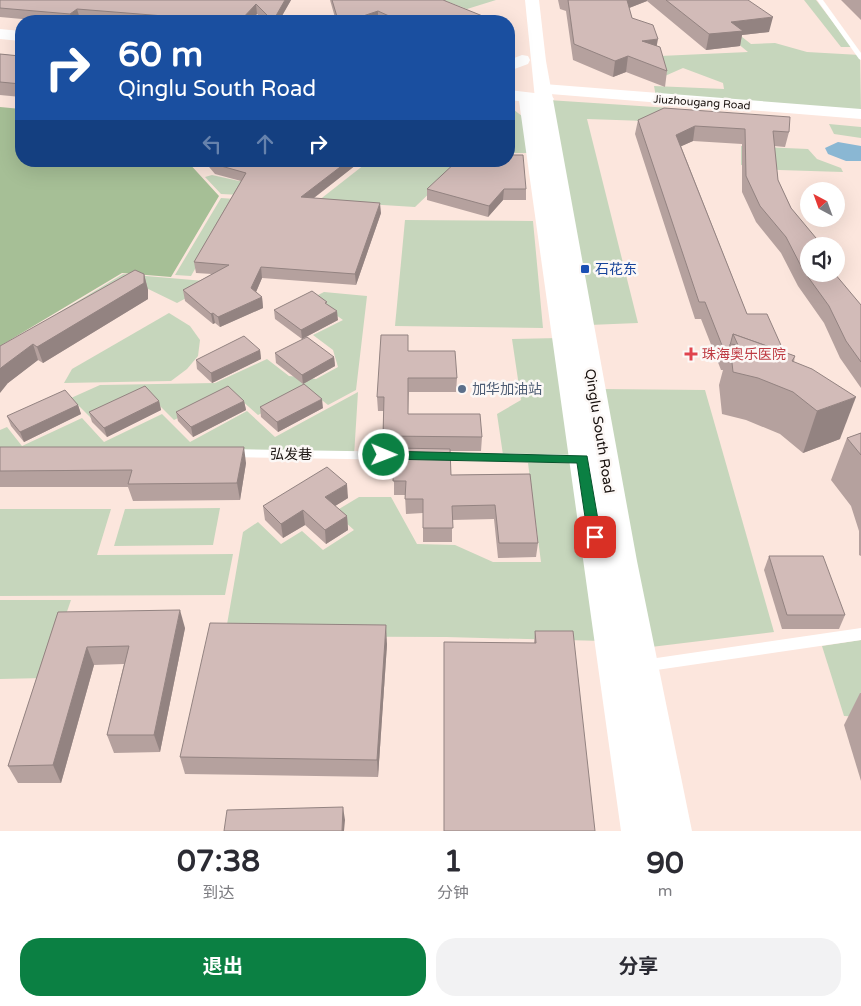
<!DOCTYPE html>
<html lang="zh">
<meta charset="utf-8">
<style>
body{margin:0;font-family:"Varela Round","Noto Sans SC",sans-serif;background:#f2f2f3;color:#2b2b33;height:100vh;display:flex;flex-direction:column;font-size:19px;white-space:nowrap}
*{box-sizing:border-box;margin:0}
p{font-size:16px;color:#7c7c81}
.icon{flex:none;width:28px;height:28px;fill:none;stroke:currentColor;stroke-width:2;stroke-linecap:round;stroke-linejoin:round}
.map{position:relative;height:831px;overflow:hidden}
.sheet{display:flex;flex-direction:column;background:#fff;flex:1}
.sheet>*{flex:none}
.hud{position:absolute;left:15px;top:15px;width:500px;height:152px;border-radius:20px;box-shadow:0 5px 20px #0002;background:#1a4fa0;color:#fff;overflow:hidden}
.needle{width:32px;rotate:319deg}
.fabs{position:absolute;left:800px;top:182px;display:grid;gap:10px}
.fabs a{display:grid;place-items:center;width:45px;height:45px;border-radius:50%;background:#fff;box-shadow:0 5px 20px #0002;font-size:25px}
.pin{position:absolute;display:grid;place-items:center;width:42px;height:42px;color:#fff;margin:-21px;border-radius:10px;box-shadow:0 2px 8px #0006}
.me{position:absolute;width:55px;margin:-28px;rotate:91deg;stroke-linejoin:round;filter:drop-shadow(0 0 4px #0008)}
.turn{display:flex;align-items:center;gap:18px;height:105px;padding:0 20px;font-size:22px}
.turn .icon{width:65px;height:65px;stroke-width:2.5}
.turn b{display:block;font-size:35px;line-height:42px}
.lanes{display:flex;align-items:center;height:48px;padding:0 20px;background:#0003;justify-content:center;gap:25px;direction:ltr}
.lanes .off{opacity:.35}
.eta{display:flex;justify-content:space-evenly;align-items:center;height:85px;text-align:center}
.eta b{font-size:30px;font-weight:700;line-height:35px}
.cta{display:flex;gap:10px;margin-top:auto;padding:10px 20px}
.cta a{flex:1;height:58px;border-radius:20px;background:#0b8043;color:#fff;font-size:20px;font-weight:700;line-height:58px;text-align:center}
.cta a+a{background:#f2f2f3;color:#2b2b33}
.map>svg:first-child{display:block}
.green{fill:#c6d6bc}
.forest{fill:#a6bf96}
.water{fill:#8ab7d3}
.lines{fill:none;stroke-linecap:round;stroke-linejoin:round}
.service{fill:#fff;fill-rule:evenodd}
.tertiary{fill:#fff;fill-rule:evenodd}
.primary{fill:#fff;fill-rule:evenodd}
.trunk{fill:#fff;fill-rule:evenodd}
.wall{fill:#b5a19e}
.shaded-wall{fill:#938381}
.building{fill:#d2bbb8;stroke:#938381}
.route{fill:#0b8043;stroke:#07532c}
.transit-dot{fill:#1a4fb4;stroke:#fcf8f6;stroke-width:2}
.health-dot{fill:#e0444e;stroke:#fcf8f6;stroke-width:2}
.service-dot{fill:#5c6f8a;stroke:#fcf8f6;stroke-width:2}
.labels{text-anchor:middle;stroke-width:5;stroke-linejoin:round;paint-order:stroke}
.far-street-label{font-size:11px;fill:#17100d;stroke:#fcf8f6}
.transit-label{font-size:14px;fill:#164399;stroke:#fcf8f6;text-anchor:start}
.health-label{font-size:14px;fill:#be3a42;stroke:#fcf8f6;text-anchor:start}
.service-label{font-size:14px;fill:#4e5e75;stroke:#fcf8f6;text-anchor:start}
.street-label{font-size:14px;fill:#17100d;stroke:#fcf8f6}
</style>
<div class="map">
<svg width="861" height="831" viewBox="0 0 861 831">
<rect width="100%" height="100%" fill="#fce6dd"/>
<g class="green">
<polygon points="416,0 496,0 467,9 446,1 419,10"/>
<polygon points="685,0 695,0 751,44 775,43 807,52 860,55 861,112 656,97 654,86 724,89 723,83 683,68 658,79 660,56 748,52"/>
<polygon points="804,0 816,0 852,47 841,47"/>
<polygon points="548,100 670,108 675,122 587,119 638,323 589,325"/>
<polygon points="509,106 527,120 530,153 510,153"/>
<polygon points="829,124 861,127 861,138 834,134"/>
<polygon points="741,146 808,149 817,159 841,168 843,172 779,170 741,165"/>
<polygon points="369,161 461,161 461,163 415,207 318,201"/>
<polygon points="258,167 261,196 221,194 205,177 212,175 239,181"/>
<polygon points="221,198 235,199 191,276 175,275"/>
<polygon points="405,220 533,221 543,328 395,326"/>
<polygon points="123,274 216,282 177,303 138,284 0,348"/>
<polygon points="324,292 367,296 356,390 328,405 308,389 258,415 232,392 174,420 147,393 92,419 71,398 100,385 215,383 267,359 289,376 316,379 338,367 333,350 313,335 343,320 312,298"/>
<polygon points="169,313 190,326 200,340 198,356 187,369 171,381 64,383 72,369"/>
<polygon points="559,338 576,455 503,455 497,414 521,400 512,339"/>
<polygon points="601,389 705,390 774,632 651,647"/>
<polygon points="358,392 354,456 0,455 0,430 7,427 22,446 82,418 104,442 162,414 190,442 247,411 275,437"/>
<polygon points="528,463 576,463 603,641 446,637 225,636 243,532 258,522 281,544 302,531 323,550 354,530 334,512 359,497 391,497 417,544 455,545 493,562 541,562"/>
<polygon points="220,508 213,545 114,546 125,509"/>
<polygon points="0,509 111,509 97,555 233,554 225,595 0,596"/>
<polygon points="0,600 71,600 44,678 0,679"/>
<polygon points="861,640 861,717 844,716 822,646"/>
</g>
<polygon class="forest" points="0,107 21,109 21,161 187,161 219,196 171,277 122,273 0,346"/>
<polygon class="water" points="838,142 861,146 861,161 846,161 828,154 825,148"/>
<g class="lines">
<g class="service">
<polygon points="817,0 823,0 861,53 861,60 859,59"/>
<polygon points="229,449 408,452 414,456 408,460 229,457 223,453"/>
<polygon points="437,452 582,455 588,459 582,463 437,460 431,456"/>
<polygon points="861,628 861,640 643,672 638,670 636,666 638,662 643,660"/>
</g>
<polygon class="tertiary" points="544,84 861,109 861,119 538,93 536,89 538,85"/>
<g class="primary">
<polygon points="0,29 21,31 21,41 0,39"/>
<polygon points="522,55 528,56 530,60 528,64 509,71 509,60"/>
<polygon points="509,90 551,95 554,99 551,103 545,104 509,100"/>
</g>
<polygon class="trunk" points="525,0 539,0 546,61 637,561 692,831 621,831 519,101 522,97 528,96 535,99"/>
</g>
<g class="wall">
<polygon points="0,0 291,0 279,21 265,21 257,14 250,21 111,21 80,19 76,21 44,21 0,17"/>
<polygon points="330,0 446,0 445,1 495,21 336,21"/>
<polygon points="558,0 748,0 769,32 742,35 740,46 706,50 647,1 629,8 632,18 657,46 667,71 665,87 626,72 613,77 573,60 566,11 560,9"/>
<polygon points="841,0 861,0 861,20"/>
<polygon points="0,54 20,56 21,60 21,97 0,95"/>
<polygon points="638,120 789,132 785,147 774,146 778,180 809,246 861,305 861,388 840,358 824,323 798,286 781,253 756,222 742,192 742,144 693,141 681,146 747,314 784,352 795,356 794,362 840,439 803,453 780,434 746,420 722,414 719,385 723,370 721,370 701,319 695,319 635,134"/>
<polygon points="204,161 361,161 314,198 381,213 356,285 262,278 256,292 262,297 263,308 220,327 215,323 213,324 185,301 183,290 212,274 196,273 194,262 241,181 215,174"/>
<polygon points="427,189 526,189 526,200 503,200 488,217 427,200"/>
<polygon points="144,274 148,290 148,299 43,363 38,360 8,383 0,346"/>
<polygon points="274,310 338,320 302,339 275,319"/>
<polygon points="260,350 261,359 212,383 197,369 196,360"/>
<polygon points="408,351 457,378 456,392 409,392 408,414 482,437 481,451 450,451 451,475 530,474 538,543 536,557 498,558 494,519 452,520 452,542 423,542 423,513 406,514 405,495 394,495 394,450 383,450 383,436 384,411 378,411 377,397"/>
<polygon points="275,353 334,357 335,366 303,384 276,363"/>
<polygon points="159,401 161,410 107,437 92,422 89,412"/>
<polygon points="244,401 246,410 193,437 178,421 176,412"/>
<polygon points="78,405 81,414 24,442 11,426 7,416"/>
<polygon points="260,407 323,408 278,432 261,417"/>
<polygon points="861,433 861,556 859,555 859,531 851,506 831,480 847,438"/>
<polygon points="0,447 246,463 240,500 133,501 128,487 0,487"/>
<polygon points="348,498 335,506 347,516 348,530 326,544 305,525 283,538 265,520 263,506"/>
<polygon points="769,556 845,615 839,629 782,629 764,570"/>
<polygon points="58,612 185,628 160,752 114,753 107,735 124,664 94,665 61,783 18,783 8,766"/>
<polygon points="535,631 595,831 534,643"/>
<polygon points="387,644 378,777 185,774 180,757"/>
<polygon points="860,693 861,693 861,781 844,725"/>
</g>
<g class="shaded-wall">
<polygon points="285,0 291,0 279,21 273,21"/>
<polygon points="625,0 647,0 647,1 624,10"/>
<polygon points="256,4 257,14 250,21 240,21"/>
<polygon points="77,9 80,19 76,21 72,21 70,14"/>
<polygon points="378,11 378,21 351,21 351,20"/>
<polygon points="773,17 769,32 742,35 740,46 706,50 709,34 731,22"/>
<polygon points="658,39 655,55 642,41"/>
<polygon points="20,56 21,62 15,60"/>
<polygon points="628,56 626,72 613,77 615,61"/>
<polygon points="695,126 693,141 673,150 676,135"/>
<polygon points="348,161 361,161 302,207 301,197"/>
<polygon points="504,189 503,200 488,217 489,206"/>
<polygon points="380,203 381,213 356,285 355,274"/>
<polygon points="261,267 262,278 253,299 251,288"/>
<polygon points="144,274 148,290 148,299 43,363 37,347"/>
<polygon points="262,297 263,308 220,327 218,317"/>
<polygon points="337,311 338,320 302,339 301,330"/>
<polygon points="213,313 215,323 213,324 211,314"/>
<polygon points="33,344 38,360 8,383 0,393 0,369 2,367"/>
<polygon points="260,350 261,359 212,383 211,373"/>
<polygon points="334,357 335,366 303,384 302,375"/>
<polygon points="856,397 840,439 803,453 817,411"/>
<polygon points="322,399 323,408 278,432 277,422"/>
<polygon points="159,401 161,410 107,437 104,428"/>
<polygon points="244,401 246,410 193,437 191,427"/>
<polygon points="78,405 81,414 24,442 20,432"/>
<polygon points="244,447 246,463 240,500 237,483"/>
<polygon points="347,484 348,498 327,511 325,497"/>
<polygon points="303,510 305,525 283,538 281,524"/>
<polygon points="347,516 348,530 326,544 325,530"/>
<polygon points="180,610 185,628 160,752 154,735"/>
<polygon points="386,625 387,644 378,777 377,760"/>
<polygon points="87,647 94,665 61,783 53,765"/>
<polygon points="343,807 345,820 344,831 342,831"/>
</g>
<g class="building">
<polygon points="0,0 285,0 273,21 256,4 240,21 226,21 77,9 70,14 0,8"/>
<polygon points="332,0 443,0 495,21 400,21 378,11 351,20 338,20"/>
<polygon points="568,0 627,0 632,18 653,25 658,39 642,41 660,47 667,71 628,56 615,61 574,44"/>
<polygon points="666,0 748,0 773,17 731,22 743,31 709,34"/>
<polygon points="0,54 20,56 15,60 21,60 21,84 0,82"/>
<polygon points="664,108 790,117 789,132 773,131 778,180 791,208 816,238 821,246 809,246 809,274 835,274 861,305 861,362 846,341 829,306 803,270 786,237 760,206 746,176 745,129 695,126 676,135 747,314 767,314 784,352 733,334 728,353 725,353 705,302 699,302 638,120"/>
<polygon points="509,155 523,155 526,189 504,189 489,206 427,189 457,161 509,161"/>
<polygon points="211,161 348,161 301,197 380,203 355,274 261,267 251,288 262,297 218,317 213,313 211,314 183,290 229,265 194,262 246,173 214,164"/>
<polygon points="135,270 144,274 144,283 37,347 33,344 2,367 0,369 0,346"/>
<polygon points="312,291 327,302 325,303 337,311 301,330 274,310"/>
<polygon points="733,334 795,356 792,361 812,369 856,397 817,411 793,392 758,378 733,372 730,344 738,345"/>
<polygon points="381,335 408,335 408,351 455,351 457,378 408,378 408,414 480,414 482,437 383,436 384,397 377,397"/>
<polygon points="244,336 260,350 211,373 196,360"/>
<polygon points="307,337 334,357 302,375 275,353"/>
<polygon points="304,384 322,399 277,422 260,407"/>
<polygon points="145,386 159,401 104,428 89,412"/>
<polygon points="228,386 244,401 191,427 176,412"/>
<polygon points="65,390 78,405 20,432 7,416"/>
<polygon points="861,433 861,455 847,438"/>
<polygon points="0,447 244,447 237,483 128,484 132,470 0,471"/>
<polygon points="394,448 450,449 451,475 530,474 538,543 499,543 495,505 452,506 453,528 423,528 423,499 405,499 406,481 393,481"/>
<polygon points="327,467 347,484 325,497 347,516 325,530 303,510 281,524 263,506"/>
<polygon points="769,556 823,556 845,615 787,615"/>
<polygon points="180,610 154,735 107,735 129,646 87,647 53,765 8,766 58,612"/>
<polygon points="210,623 386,625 377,760 180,757"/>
<polygon points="535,631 573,631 595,831 444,831 444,642 536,643"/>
<polygon points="343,807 342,831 224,831 227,810"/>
</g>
<polygon class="route" points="384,451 587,456 601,537 595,542 588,537 577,463 384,459 378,455"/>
<rect class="transit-dot" x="580" y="264" width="10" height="10" rx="2.5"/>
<path class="health-dot" d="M688.5 346.5h5v5h5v5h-5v5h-5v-5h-5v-5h5z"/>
<circle class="service-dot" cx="462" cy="389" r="5"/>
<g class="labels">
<g class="far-street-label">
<text transform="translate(702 102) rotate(4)" y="4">Jiuzhougang Road</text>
</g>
<g class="transit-label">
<text x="595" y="274">石花东</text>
</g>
<g class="health-label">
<text x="702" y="359">珠海奥乐医院</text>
</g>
<g class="service-label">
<text x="472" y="394">加华加油站</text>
</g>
<g class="street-label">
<text transform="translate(600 431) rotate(81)" y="5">Qinglu South Road</text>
<text transform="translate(291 454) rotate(1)" y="5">弘发巷</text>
</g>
</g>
</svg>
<div class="fabs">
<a><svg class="needle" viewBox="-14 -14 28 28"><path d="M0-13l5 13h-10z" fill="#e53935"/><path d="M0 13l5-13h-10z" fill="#7c7c81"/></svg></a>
<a><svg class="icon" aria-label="sound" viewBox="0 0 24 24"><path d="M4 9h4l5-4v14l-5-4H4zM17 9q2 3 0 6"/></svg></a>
</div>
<div class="pin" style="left:595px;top:537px;background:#d93025"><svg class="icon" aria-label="arrive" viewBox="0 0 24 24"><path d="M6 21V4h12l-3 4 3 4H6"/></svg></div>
<svg class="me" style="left:384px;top:455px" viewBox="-20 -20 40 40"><circle r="17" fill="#0b8043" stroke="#fff" stroke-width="3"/><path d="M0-11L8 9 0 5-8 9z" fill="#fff"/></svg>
<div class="hud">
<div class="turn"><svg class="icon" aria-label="right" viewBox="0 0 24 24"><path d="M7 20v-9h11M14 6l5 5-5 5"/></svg><div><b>60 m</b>Qinglu South Road</div></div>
<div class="lanes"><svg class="icon off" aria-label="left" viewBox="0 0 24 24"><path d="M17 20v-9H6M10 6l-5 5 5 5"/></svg><svg class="icon off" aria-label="ahead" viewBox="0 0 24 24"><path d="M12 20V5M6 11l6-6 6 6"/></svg><svg class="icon" aria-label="right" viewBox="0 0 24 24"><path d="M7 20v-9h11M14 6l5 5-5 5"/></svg></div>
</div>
</div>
<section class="sheet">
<div class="eta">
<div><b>07:38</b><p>到达</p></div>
<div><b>1</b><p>分钟</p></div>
<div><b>90</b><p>m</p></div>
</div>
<div class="cta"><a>退出</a><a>分享</a></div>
</section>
